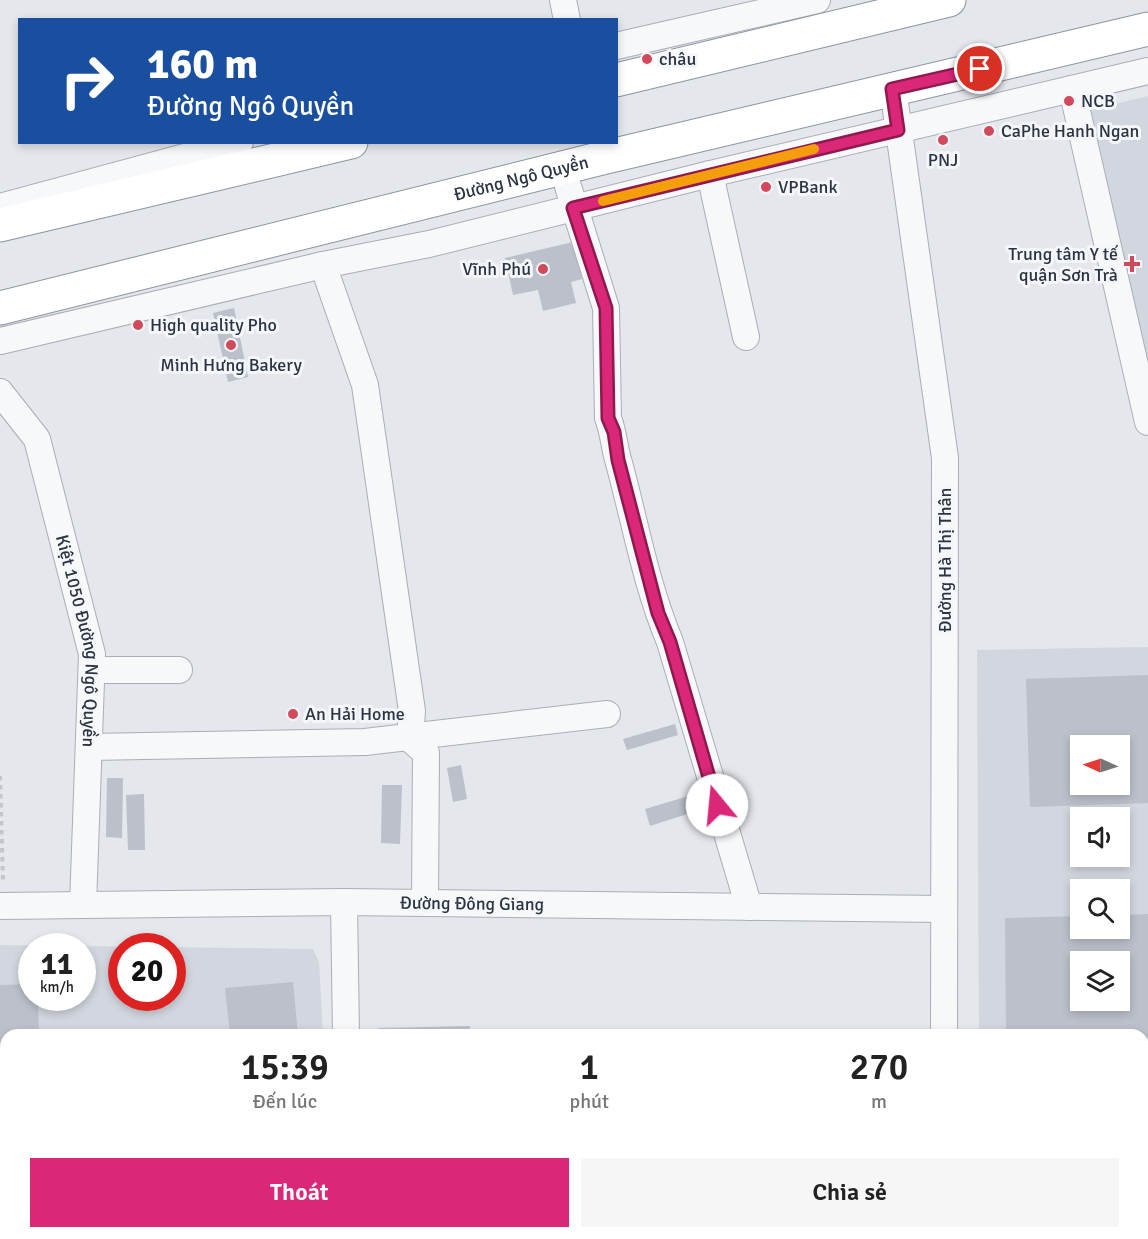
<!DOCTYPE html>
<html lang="vi">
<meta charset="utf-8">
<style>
body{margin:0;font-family:Signika,sans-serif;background:#f6f6f6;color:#222;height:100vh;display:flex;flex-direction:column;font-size:22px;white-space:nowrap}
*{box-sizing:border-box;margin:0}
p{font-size:20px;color:#767676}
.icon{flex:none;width:33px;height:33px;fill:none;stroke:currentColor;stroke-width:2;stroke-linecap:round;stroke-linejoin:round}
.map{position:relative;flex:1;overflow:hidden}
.sheet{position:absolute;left:0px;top:1029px;width:1149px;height:210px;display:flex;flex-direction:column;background:#fff;border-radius:18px 18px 0 0;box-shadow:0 3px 9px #0003}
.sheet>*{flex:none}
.hud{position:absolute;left:18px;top:18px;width:600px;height:126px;border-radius:0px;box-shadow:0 3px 9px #0003;background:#1a4fa0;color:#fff;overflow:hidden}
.needle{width:39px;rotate:273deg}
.fabs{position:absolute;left:1070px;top:735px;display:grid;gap:12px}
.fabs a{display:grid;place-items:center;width:60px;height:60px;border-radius:0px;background:#fff;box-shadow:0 3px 9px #0003;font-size:30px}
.speed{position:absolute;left:18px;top:933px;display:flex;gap:12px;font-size:30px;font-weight:700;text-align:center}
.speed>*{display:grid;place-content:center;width:78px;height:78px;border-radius:50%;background:#fff;box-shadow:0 3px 9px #0003;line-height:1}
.speed small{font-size:15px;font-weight:400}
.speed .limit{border:9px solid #d22;background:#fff;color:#111}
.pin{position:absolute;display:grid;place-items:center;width:51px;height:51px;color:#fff;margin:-26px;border:3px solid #fff;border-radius:50%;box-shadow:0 2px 6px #0007}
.me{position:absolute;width:66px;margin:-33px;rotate:343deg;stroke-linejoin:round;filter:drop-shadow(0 0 4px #0008)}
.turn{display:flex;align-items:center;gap:21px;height:126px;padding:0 30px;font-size:27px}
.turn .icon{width:78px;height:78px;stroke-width:2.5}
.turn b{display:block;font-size:42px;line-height:51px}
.eta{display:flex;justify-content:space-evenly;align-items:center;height:102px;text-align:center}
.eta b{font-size:36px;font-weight:600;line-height:42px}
.primary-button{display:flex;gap:12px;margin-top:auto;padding:12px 30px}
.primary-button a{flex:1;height:69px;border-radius:0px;background:#db2777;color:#fff;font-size:24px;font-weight:600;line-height:69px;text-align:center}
.primary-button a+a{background:#f6f6f6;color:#222}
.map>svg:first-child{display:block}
.built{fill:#d2d6de;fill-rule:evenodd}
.building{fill:#bbc0ca;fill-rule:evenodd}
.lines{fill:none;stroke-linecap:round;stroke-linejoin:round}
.minor-casing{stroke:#a9aeb7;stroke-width:28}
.highway-casing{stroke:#8b94a3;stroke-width:35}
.path{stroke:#c2c5cb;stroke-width:4;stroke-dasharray:4.5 4.5;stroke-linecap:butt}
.minor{stroke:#f7f8fa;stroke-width:26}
.highway{stroke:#fff;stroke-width:33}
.route-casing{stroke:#8e194d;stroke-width:15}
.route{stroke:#db2777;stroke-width:10}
.slow{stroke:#f59e0b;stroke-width:10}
.poi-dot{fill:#d1495b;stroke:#f4f6f9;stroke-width:2}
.labels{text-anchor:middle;stroke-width:6;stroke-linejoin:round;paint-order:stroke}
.poi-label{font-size:18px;fill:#2b3445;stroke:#f4f6f9;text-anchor:start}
.street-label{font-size:18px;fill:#2b3445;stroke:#f4f6f9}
</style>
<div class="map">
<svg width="1148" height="1239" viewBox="0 0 1148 1239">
<rect width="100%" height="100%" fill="#e4e7ec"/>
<g class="built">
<polygon points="1148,96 1148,418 1085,111"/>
<path d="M1148 647V1239H980V1233H1143V1035H979L977 650ZM1080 746H1119V784H1080ZM1080 818H1119V856H1080ZM1080 890H1119V928H1080ZM1080 962H1119V1000H1080Z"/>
<path d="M0 945 313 949 319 962 323 1035H6V1233H324L310 1238 0 1236ZM32 946H82V998H32ZM122 946H172V998H122Z"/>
</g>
<g class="building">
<polygon points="573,242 582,279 571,282 576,303 543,311 538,290 513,295 505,258"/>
<polygon points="234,308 248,377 228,382 213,313"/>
<path d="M1148 675V803L1030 807 1026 679ZM1080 746H1119V784H1080Z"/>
<polygon points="675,724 678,735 627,750 623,739"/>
<polygon points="461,765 467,799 453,802 447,768"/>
<polygon points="107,778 123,778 122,838 106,837"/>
<polygon points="382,785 402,785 400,844 381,843"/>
<polygon points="702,792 706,808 650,826 645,809"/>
<polygon points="144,794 145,850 128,850 126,795"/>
<path d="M1148 914V1038H1143V1035H1006L1005 918 1080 916V928H1119V915ZM1080 962H1119V1000H1080Z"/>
<polygon points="293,982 298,1035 230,1035 225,988"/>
<polygon points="32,984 32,998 38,998 39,1035 6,1035 6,1151 0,1151 0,985"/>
<polygon points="470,1026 470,1035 378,1035 378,1028"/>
<rect x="0" y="1158" width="6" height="51"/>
</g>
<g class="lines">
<defs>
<g id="minor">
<polyline points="563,0 567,20"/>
<polyline points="616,46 817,0"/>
<polyline points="893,89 945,458 944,1035"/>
<polyline points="1072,89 1148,422"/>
<path d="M562 167 606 308 608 418C614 433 614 448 619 463 635 522 646 585 670 642L749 907"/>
<polyline points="710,174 746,337"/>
<polyline points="0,207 240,142"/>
<polyline points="323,265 365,385 412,711 410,739"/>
<polyline points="0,341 323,265 429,244 710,174 1148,71"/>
<path id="s1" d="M0 392 37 439 92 654 83 905"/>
<polyline points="92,670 179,670"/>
<polyline points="410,739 426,753 425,902"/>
<polyline points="89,747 365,742 607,714"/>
<polyline points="344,902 346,1035"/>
<path id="s2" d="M0 906 344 902 944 909"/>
<polyline points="373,1233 378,1239"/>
<polyline points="351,1239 352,1233"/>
<polyline points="843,1239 879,1237 958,1239"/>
</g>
<g id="highway">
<polyline points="616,80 949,0"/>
<polyline points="0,225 351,142"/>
<path id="s3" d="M0 308 602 158 1148 29"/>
</g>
</defs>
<use href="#minor" class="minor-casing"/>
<use href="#highway" class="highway-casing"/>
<polyline class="path" points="0,776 3,882"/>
<use href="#minor" class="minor"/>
<use href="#highway" class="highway"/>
</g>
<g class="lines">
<defs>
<polyline id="route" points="717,805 670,642 658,613 618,460 614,432 608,418 606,308 573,208 898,130 892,89 980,69"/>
</defs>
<use href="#route" class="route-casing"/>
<use href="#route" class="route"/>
<polyline class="slow" points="603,201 814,149"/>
</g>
<g class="poi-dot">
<circle cx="647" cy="59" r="6"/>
<circle cx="1069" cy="101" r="6"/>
<circle cx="989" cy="131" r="6"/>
<circle cx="943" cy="140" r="6"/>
<circle cx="766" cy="187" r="6"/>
<path d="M1129 255h6v6h6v6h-6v6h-6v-6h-6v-6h6z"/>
<circle cx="543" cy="269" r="6"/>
<circle cx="138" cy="325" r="6"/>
<circle cx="231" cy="345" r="6"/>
<circle cx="293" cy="714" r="6"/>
</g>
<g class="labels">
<g class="poi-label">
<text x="659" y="65">châu</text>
<text x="1081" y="107">NCB</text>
<text x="1001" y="137">CaPhe Hanh Ngan</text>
<text x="943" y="166" text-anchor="middle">PNJ</text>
<text x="778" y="193">VPBank</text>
<text x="1118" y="260" text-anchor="end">Trung tâm Y tế<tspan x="1118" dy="21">quận Sơn Trà</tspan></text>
<text x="531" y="275" text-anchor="end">Vĩnh Phú</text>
<text x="150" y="331">High quality Pho</text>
<text x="231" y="371" text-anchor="middle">Minh Hưng Bakery</text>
<text x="305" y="720">An Hải Home</text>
</g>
<g class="street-label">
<text dy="6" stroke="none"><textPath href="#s3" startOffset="537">Đường Ngô Quyền</textPath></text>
<text transform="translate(945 560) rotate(-90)" y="6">Đường Hà Thị Thân</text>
<text dy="6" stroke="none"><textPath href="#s1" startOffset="267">Kiệt 1050 Đường Ngô Quyền</textPath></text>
<text dy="6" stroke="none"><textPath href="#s2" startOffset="472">Đường Đông Giang</textPath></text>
</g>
</g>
</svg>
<div class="fabs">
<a><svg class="needle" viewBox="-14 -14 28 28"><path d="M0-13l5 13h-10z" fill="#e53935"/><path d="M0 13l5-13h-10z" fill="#767676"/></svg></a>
<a><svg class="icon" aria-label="sound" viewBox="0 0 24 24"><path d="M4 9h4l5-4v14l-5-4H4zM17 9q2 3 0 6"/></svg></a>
<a><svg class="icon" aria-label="search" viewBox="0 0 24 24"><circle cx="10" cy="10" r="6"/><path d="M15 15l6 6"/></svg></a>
<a><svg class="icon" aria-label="layers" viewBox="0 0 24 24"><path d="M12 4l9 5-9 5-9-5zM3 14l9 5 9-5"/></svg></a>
</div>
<div class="speed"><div>11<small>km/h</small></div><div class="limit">20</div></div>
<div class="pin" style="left:980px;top:69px;background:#d93025"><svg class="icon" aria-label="arrive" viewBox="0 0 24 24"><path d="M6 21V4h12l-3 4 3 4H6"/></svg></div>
<svg class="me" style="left:717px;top:805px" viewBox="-20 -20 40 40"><circle r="19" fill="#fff"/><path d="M0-13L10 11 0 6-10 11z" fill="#db2777"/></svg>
<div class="hud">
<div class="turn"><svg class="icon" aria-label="right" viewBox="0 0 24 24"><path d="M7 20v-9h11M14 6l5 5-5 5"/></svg><div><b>160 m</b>Đường Ngô Quyền</div></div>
</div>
<section class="sheet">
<div class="eta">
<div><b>15:39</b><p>Đến lúc</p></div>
<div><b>1</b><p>phút</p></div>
<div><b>270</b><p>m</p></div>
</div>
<div class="primary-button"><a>Thoát</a><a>Chia sẻ</a></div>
</section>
</div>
